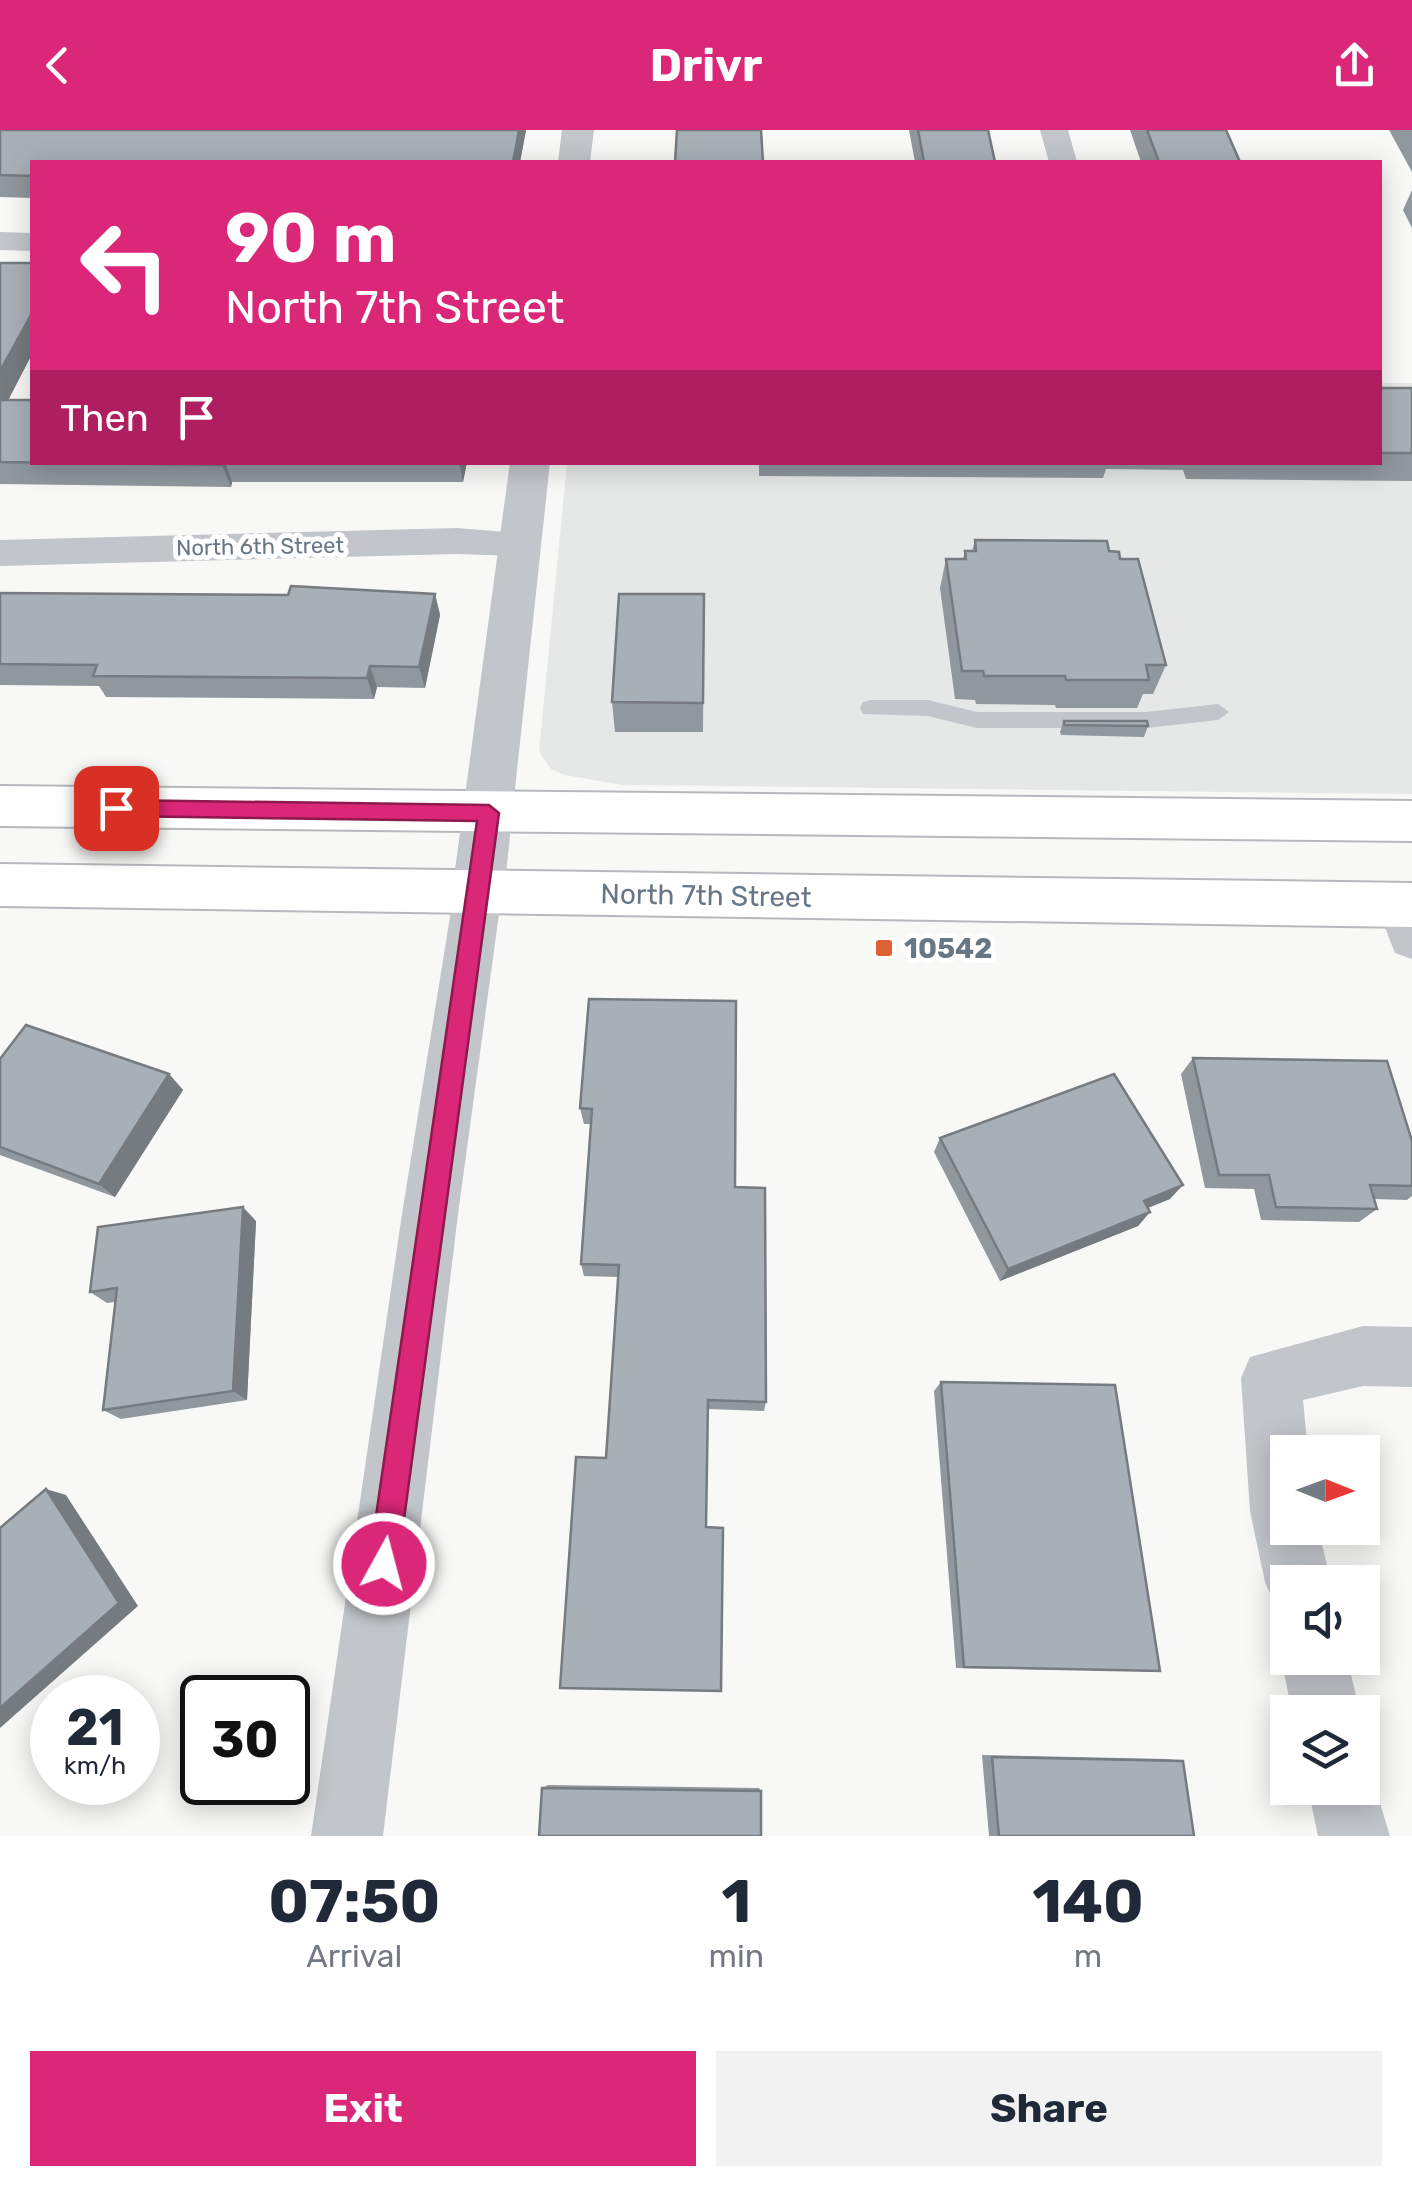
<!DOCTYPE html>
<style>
body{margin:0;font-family:Rubik,sans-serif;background:#f2f2f3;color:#1f2937;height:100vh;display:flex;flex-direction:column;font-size:38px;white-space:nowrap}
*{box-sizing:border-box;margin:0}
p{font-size:32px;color:#747a83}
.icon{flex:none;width:55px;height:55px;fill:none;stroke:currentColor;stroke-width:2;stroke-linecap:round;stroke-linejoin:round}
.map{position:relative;height:1706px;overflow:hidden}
.sheet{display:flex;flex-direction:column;background:#fff;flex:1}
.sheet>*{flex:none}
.guide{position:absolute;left:30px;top:30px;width:1352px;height:305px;border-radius:0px;box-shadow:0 5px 25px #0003;background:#db2777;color:#fff;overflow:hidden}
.needle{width:65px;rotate:91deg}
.buttons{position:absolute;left:1270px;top:1305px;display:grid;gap:20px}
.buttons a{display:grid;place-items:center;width:110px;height:110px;border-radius:0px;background:#fff;box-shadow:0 5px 25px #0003;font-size:50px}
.speed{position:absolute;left:30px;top:1545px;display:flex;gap:20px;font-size:50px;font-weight:700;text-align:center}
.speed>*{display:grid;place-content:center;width:130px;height:130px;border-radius:50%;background:#fff;box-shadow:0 5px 25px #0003;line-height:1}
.speed small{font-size:25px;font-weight:400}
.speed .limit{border:5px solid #111;border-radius:15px;background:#fff;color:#111}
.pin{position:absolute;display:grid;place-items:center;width:85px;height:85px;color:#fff;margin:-42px;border-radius:20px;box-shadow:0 5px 15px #0006}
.me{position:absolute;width:110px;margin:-55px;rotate:7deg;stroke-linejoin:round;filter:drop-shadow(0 0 8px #0008)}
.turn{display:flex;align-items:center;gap:35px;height:210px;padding:0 30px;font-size:45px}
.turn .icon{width:130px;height:130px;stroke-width:2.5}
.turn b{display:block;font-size:70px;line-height:85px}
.then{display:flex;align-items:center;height:95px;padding:0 30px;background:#0003;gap:20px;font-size:38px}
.eta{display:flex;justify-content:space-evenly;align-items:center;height:170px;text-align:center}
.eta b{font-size:60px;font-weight:700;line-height:70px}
.primary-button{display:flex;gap:20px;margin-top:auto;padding:20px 30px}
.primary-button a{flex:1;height:115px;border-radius:0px;background:#db2777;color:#fff;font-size:40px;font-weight:700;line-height:115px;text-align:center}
.primary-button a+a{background:#f2f2f3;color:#1f2937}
header{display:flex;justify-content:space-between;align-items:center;height:130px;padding:0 30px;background:#db2777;color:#fff;font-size:45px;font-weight:700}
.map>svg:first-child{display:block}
.built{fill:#e6e7e7}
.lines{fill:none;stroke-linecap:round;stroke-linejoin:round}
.primary-casing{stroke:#b5b9bd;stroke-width:4}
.service{fill:#c2c5c9;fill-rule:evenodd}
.minor{fill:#c2c5c9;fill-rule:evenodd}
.tertiary{fill:#c2c5c9;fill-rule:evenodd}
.primary{fill:#fff;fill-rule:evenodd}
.wall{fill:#90979d}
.shaded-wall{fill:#767b80}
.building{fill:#a8b0b7;stroke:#767b80;stroke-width:2.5}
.route{fill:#db2777;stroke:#8e194d;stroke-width:2.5}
.poi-dot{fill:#dd6231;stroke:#fff;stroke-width:4}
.labels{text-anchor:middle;stroke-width:10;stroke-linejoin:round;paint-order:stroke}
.far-street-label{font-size:22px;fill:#687786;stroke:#fff}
.street-label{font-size:28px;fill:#687786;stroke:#fff}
.poi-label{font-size:28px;font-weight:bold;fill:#687786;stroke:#fff;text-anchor:start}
</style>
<header><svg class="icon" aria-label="back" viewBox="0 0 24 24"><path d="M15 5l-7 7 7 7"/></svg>Drivr<svg class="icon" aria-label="share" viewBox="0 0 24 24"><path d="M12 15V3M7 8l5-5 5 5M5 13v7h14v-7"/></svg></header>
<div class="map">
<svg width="1412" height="1706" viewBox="0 0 1412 1706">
<rect width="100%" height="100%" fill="#f8f8f6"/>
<polygon class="built" points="1380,253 1412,253 1412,664 622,655 565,645 551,639 539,622 567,333 1380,332"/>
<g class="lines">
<defs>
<g id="primary">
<polygon points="0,656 1412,671 1412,711 0,696"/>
<polygon points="0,734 1412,753 1412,797 0,776"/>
</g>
</defs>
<use href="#primary" class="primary-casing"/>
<polygon class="service" points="871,570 928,570 977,582 1146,582 1218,574 1229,582 1218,590 1146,598 977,598 928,586 863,584 860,578 863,572"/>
<g class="minor">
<polygon points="1040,0 1068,0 1077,32 1049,32"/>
<polygon points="0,102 32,103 32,121 0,120"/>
<polygon points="457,398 533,404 538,413 533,422 519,426 457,424 0,436 0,410"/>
<polygon points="478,742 495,748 502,762 458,1084 383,1706 311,1706 402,1084 454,762 461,748"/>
<polygon points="1400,755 1412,759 1412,829 1395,823 1376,775 1383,761"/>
<polygon points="1363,1196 1412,1197 1412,1257 1363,1256 1303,1270 1308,1322 1288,1322 1288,1398 1318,1398 1331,1452 1288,1452 1288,1480 1275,1475 1265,1452 1250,1381 1241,1248 1250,1227"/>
<polygon points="1288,1511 1288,1528 1347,1528 1360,1582 1292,1582 1281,1528"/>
<polygon points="1362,1631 1368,1633 1390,1706 1318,1706 1308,1658 1362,1658"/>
</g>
<g class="tertiary">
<polygon points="562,0 594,0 590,32 558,32"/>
<polygon points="510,332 550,332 504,762 497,777 478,783 459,777 452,762"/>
</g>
<use href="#primary" class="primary"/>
</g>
<g class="wall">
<polygon points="0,0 526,0 520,32 32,32 32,68 0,67"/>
<polygon points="909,0 988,0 995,32 915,32"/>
<polygon points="1130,0 1226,0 1240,32 1141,32"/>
<polygon points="1389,0 1412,0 1412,42"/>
<polygon points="1412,60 1412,98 1403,80"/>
<polygon points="0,133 32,133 32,224 8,270 32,332 467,332 463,352 232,352 231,357 0,354"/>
<polygon points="1380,256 1381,258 1412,258 1412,351 1186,349 1183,340 1106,339 1103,348 759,346 759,335 746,335 746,332 1380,332"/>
<polygon points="975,410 1109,421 1120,429 1166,535 1153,564 1143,564 1137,578 1056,578 1055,575 976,574 975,570 955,569 940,458 946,429 963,429 965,421 972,421"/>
<polygon points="0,463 288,465 435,464 440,485 425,558 377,557 374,569 106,567 99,556 0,555"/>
<polygon points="704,464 703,602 615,602 612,572"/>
<polygon points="1064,591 1148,596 1144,607 1061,605 1060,602"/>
<polygon points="589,869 735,1057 766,1272 764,1281 708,1279 706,1397 721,1562 606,1328 618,1147 584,1146 581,1134 591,994 584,994 580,978"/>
<polygon points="1193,928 1412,1011 1412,1066 1407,1070 1374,1069 1377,1079 1359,1092 1261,1090 1254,1059 1205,1058 1181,944"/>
<polygon points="0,929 169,944 183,960 115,1067 0,1025"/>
<polygon points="940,1008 1170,1069 1148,1078 1150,1082 1138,1096 1000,1151 934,1022"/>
<polygon points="256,1091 247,1270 121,1289 103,1280 115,1172 107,1173 90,1162"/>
<polygon points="941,1252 1160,1541 956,1538 934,1261"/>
<polygon points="982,1625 1167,1629 1183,1631 1194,1706 989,1706"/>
<polygon points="548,1655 759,1658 761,1661 542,1658"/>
</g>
<g class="shaded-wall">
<polygon points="519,0 526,0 520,32 513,32"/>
<polygon points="31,185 32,189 32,224 0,286 0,241"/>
<polygon points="223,332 225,332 232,352 231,357 222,335"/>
<polygon points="459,332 467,332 463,352"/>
<polygon points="435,464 440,485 425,558 419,537"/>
<polygon points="370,536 377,557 374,569 367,548"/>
<polygon points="169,944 183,960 115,1067 99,1054"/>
<polygon points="1183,1055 1170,1069 1132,1084 1144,1071"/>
<polygon points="243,1077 256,1091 247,1270 233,1261"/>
<polygon points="1150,1082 1138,1096 1000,1151 1008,1139"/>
<polygon points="46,1359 66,1365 138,1476 0,1598 0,1578"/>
</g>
<g class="building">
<polygon points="0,0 519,0 513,32 32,32 32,46 0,45"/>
<polygon points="677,0 761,0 763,32 675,32"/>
<polygon points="918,0 988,0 995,32 924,32"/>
<polygon points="1147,0 1226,0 1240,32 1159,32"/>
<polygon points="0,133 32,133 32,185 31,185 0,241"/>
<polygon points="1380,256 1381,258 1412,258 1412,323 1380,323"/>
<polygon points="0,270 32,270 32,332 223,332 222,335 0,332"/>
<polygon points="975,410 1107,411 1109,421 1119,422 1120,429 1138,429 1166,535 1146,535 1149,550 1066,550 1065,546 984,546 983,541 962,541 946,429 966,429 965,421 976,421"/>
<polygon points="291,456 435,464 419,537 370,536 367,548 93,546 97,535 0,534 0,463 288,465"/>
<polygon points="619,464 704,464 703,573 612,572"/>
<polygon points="1064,591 1147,591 1148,596 1064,595"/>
<polygon points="589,869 736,871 735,1057 765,1058 766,1272 708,1270 706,1397 723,1398 721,1561 560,1558 576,1327 606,1328 619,1135 581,1134 592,979 580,978"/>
<polygon points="26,895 169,944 99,1054 0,1017 0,929"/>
<polygon points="1193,928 1387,931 1412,1011 1412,1056 1370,1055 1377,1079 1276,1077 1269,1045 1219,1045"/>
<polygon points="1114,944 1183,1055 1144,1071 1150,1082 1008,1139 940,1008"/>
<polygon points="243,1077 233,1261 103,1280 117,1158 90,1162 98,1097"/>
<polygon points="941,1252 1115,1255 1160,1541 964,1537"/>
<polygon points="46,1359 119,1473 0,1578 0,1398"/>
<polygon points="992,1627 1183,1631 1194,1706 999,1706"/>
<polygon points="542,1658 761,1661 761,1706 539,1706"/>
</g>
<polygon class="route" points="116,670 489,675 499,683 398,1434 394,1444 384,1448 373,1444 369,1434 477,691 116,686 106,678"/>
<rect class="poi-dot" x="874" y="808" width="20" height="20" rx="5"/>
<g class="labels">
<g class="far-street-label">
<text transform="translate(260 416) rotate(-1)" y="8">North 6th Street</text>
</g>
<g class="street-label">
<text transform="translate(706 765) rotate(1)" y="10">North 7th Street</text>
</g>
<g class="poi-label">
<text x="904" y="828">10542</text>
</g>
</g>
</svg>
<div class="buttons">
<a><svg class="needle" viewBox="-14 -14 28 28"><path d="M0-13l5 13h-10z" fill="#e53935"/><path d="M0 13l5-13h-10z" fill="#747a83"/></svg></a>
<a><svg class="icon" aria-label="sound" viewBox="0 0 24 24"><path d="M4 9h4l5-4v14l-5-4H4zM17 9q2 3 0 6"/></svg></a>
<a><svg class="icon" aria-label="layers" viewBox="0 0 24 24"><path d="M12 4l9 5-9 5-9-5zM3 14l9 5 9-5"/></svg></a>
</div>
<div class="speed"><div>21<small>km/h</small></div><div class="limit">30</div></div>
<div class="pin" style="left:116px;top:678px;background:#d93025"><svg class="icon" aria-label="arrive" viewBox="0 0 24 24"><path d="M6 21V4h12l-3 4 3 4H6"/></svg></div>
<svg class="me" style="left:384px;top:1434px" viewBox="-20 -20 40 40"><circle r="17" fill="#db2777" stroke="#fff" stroke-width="3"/><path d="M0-11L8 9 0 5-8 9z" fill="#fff"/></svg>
<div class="guide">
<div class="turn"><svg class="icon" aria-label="left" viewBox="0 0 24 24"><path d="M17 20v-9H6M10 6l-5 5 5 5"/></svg><div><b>90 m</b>North 7th Street</div></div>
<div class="then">Then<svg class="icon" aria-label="arrive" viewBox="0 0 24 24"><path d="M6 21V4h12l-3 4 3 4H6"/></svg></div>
</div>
</div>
<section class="sheet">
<div class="eta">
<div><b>07:50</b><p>Arrival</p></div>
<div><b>1</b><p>min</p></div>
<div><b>140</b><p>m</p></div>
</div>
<div class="primary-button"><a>Exit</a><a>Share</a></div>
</section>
